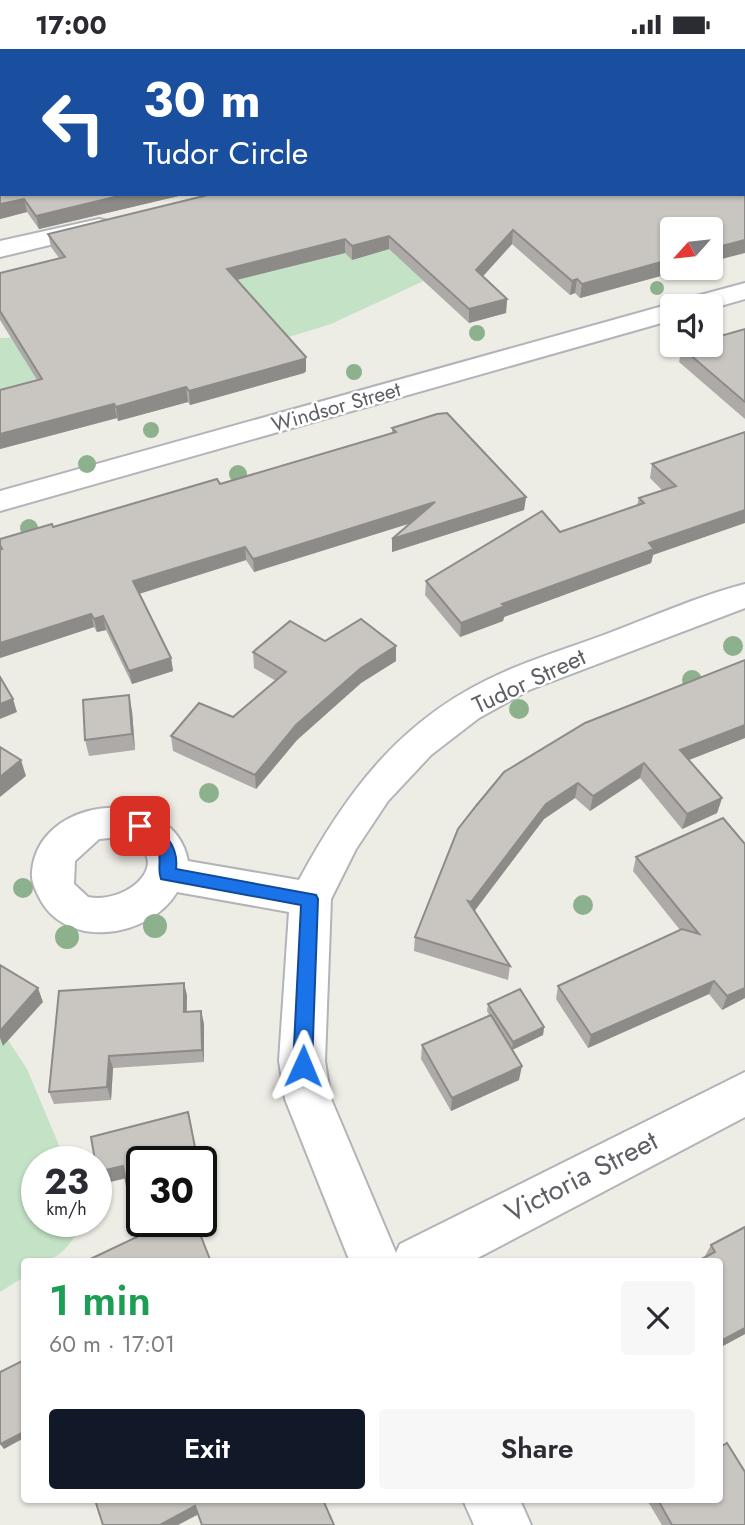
<!DOCTYPE html>
<meta charset="utf-8">
<style>
body{margin:0;font-family:Jost,sans-serif;background:#f7f7f7;color:#2b2b33;height:100vh;display:flex;flex-direction:column;font-size:26px;white-space:nowrap}
*{box-sizing:border-box;margin:0}
p{font-size:23px;color:#7c7c81}
.icon{flex:none;width:38px;height:38px;fill:none;stroke:currentColor;stroke-width:2;stroke-linecap:round;stroke-linejoin:round}
.map{position:relative;flex:1;overflow:hidden}
.sheet{position:absolute;left:21px;top:1209px;width:702px;height:245px;display:flex;flex-direction:column;background:#fff;border-radius:7px;box-shadow:0 2px 5px #0004}
.sheet>*{flex:none}
.guide{position:absolute;left:0px;top:0px;width:746px;height:147px;box-shadow:0 2px 5px #0004;background:#1a4fa0;color:#fff;overflow:hidden}
.needle{width:46px;rotate:243deg}
.tools{position:absolute;left:660px;top:168px;display:grid;gap:14px}
.tools a{display:grid;place-items:center;width:63px;height:63px;border-radius:7px;background:#fff;box-shadow:0 2px 5px #0004;font-size:35px}
.speed{position:absolute;left:21px;top:1097px;display:flex;gap:14px;font-size:35px;font-weight:700;text-align:center}
.speed>*{display:grid;place-content:center;width:91px;height:91px;border-radius:50%;background:#fff;box-shadow:0 2px 5px #0004;line-height:1}
.speed small{font-size:18px;font-weight:400}
.speed .limit{border:4px solid #111;border-radius:10px;background:#fff;color:#111}
.pin{position:absolute;display:grid;place-items:center;width:60px;height:60px;color:#fff;margin:-30px;border-radius:14px;box-shadow:0 4px 10px #0006}
.me{position:absolute;width:77px;margin:-38px;rotate:1deg;stroke-linejoin:round;filter:drop-shadow(0 0 5px #0008)}
.turn{display:flex;align-items:center;gap:24px;height:147px;padding:0 28px;font-size:32px}
.turn .icon{width:91px;height:91px;stroke-width:2.5}
.turn b{display:block;font-size:49px;line-height:60px}
.round{display:grid;place-items:center;flex:none;width:74px;height:74px;border-radius:7px;background:#f7f7f7}
.summary{display:flex;align-items:center;justify-content:space-between;height:119px;padding:0 28px}
h1{font-size:42px;font-weight:600;line-height:52px;color:#1e9e55}
.button{display:flex;gap:14px;margin-top:auto;padding:14px 28px}
.button a{flex:1;height:80px;border-radius:7px;background:#111827;color:#fff;font-size:28px;font-weight:600;line-height:80px;text-align:center}
.button a+a{background:#f7f7f7;color:#2b2b33}
.status{display:flex;justify-content:space-between;align-items:center;height:49px;padding:0 35px;background:#fff;direction:ltr}
.status svg{height:19px;fill:currentColor}
.map>svg:first-child{display:block}
.green{fill:#c4e2c6}
.lines{fill:none;stroke-linecap:round;stroke-linejoin:round}
.minor-casing{stroke:#b2b4b8;stroke-width:4}
.minor{fill:#fff;fill-rule:evenodd}
.tree{fill:#8db18d}
.wall{fill:#adaaa7}
.shaded-wall{fill:#8d8b88}
.building{fill:#c9c6c2;stroke:#8d8b88;stroke-width:2}
.route{fill:#1a73e8;stroke:#114b97;stroke-width:2}
.labels{text-anchor:middle;stroke-width:5;stroke-linejoin:round;paint-order:stroke}
.far-street-label{font-size:21px;fill:#5d5f64;stroke:#fff}
.street-label{font-size:24px;fill:#5d5f64;stroke:#fff}
.near-street-label{font-size:28px;fill:#5d5f64;stroke:#fff}
</style>
<div class="status"><b>17:00</b><svg viewBox="0 0 49 12"><path d="M0 12V9h3v3zM5 12V6h3v6zM10 12V3h3v9zM15 12V0h3v12zM26 1h20v11H26zM47 4h2v5h-2z"/></svg></div>
<div class="map">
<svg width="745" height="1476" viewBox="0 0 745 1476">
<rect width="100%" height="100%" fill="#edece5"/>
<g class="green">
<polygon points="379,189 428,230 331,275 182,321 0,356 0,289 71,287 134,256"/>
<path d="M0 979 27 1020 66 1113H37V1172L86 1173C63 1201 64 1213 24 1213V1228L0 1243Z"/>
</g>
<g class="lines">
<defs>
<g id="minor">
<polygon points="131,0 159,0 130,2"/>
<polygon points="561,0 587,0 588,2 562,2"/>
<polygon points="620,0 642,0 643,2 621,2"/>
<rect x="744" y="34" width="1" height="12"/>
<polygon points="744,67 745,68 745,82 744,81"/>
<polygon points="99,170 108,172 111,177 108,182 0,208 0,192"/>
<polygon points="745,234 745,250 710,260 710,257 672,257 672,271 0,462 0,442 663,257 678,256 682,251"/>
<path d="M745 535V559L529 641 479 669 431 706 388 752 356 800 331 850 325 1012 331 1050 396 1204 400 1195 745 1023V1068L470 1213H350L285 1050 279 1012 289 863 177 843C150 889 65 902 39 848 35 840 31 832 32 823 38 744 174 735 188 812L299 831C349 738 405 666 504 623 538 608 575 597 609 584 654 567 699 547 745 535ZM122 788C179 808 130 856 88 848L74 835 75 812 99 790Z"/>
<polygon points="463,1451 520,1451 531,1476 474,1476"/>
</g>
</defs>
<use href="#minor" class="minor-casing"/>
<use href="#minor" class="minor"/>
</g>
<g class="tree">
<circle cx="657" cy="239" r="7"/>
<circle cx="477" cy="284" r="8"/>
<circle cx="354" cy="323" r="8"/>
<circle cx="151" cy="381" r="8"/>
<circle cx="87" cy="415" r="9"/>
<circle cx="238" cy="425" r="9"/>
<circle cx="29" cy="479" r="9"/>
<circle cx="733" cy="597" r="10"/>
<circle cx="692" cy="631" r="10"/>
<circle cx="519" cy="660" r="10"/>
<circle cx="209" cy="744" r="10"/>
<circle cx="23" cy="839" r="10"/>
<circle cx="583" cy="856" r="10"/>
<circle cx="155" cy="877" r="12"/>
<circle cx="67" cy="888" r="12"/>
</g>
<g class="wall">
<polygon points="0,0 92,0 2,145 187,145 39,180 27,163 0,170"/>
<polygon points="688,0 745,0 745,4 744,2 691,2"/>
<polygon points="744,145 672,219 690,219 580,249 575,244 570,246 512,195 483,227 507,250 506,264 469,274 389,200 352,211 345,204 237,231 306,308 306,322 304,324 190,356 188,353 118,372 117,369 0,400 0,341 37,331 0,271 0,224 59,209 51,198 48,185"/>
<polygon points="745,280 745,370 679,313 682,299"/>
<polygon points="392,379 526,448 524,461 392,503 410,474 254,523 246,511 139,545 171,609 173,622 132,635 106,581 97,583 94,578 0,609 0,490 53,478 220,435 392,385"/>
<polygon points="745,383 653,506 651,514 504,568 503,572 460,588 425,546 426,532 560,483 637,456 639,449 662,441 650,429 652,415"/>
<polygon points="325,592 396,597 396,612 361,634 297,691 256,740 173,702 171,687 233,668 276,632 254,619 253,603"/>
<polygon points="132,662 135,701 89,707 85,691"/>
<polygon points="745,689 689,711 722,749 717,764 682,780 640,729 590,762 575,749 544,770 474,862 510,917 508,931 414,902 415,888 504,723"/>
<polygon points="723,769 745,949 722,961 709,945 588,999 556,950 558,937 680,881 633,822 636,808"/>
<polygon points="184,934 187,947 187,963 201,962 204,975 204,1013 113,1019 111,1051 54,1055 49,1043"/>
<polygon points="488,955 544,978 543,986 512,1001 519,1031 451,1062 421,1010 422,996 489,966 487,962"/>
<polygon points="745,1178 745,1285 719,1299 719,1213 705,1207 711,1196"/>
<polygon points="647,1451 719,1451 745,1476 662,1476"/>
</g>
<g class="shaded-wall">
<polygon points="705,0 742,0 740,2 705,2"/>
<polygon points="127,145 187,145 39,180 36,167"/>
<polygon points="24,150 27,163 0,170 0,155"/>
<polygon points="513,181 512,195 476,235 476,221"/>
<polygon points="389,187 389,200 352,211 352,197"/>
<polygon points="345,190 345,204 228,233 227,220"/>
<polygon points="745,191 745,204 710,213 710,200"/>
<polygon points="672,210 672,219 690,219 580,249 582,235"/>
<polygon points="577,230 575,244 570,246 572,232"/>
<polygon points="507,250 506,264 469,274 469,260"/>
<polygon points="306,308 306,322 304,324 190,356 189,342"/>
<polygon points="186,338 188,353 118,372 116,358"/>
<polygon points="114,355 117,369 0,400 0,385"/>
<polygon points="526,448 524,461 392,503 392,490"/>
<polygon points="435,453 434,467 254,523 253,510"/>
<polygon points="745,461 745,474 653,506 651,514 504,568 503,572 460,588 461,574 502,555 649,494"/>
<polygon points="245,498 246,511 135,546 133,532"/>
<polygon points="91,565 94,578 0,609 0,594"/>
<polygon points="103,567 106,581 97,583 94,570"/>
<polygon points="396,597 396,612 361,634 297,691 256,740 255,726 296,676 361,619"/>
<polygon points="171,609 173,622 132,635 129,622"/>
<polygon points="129,646 132,662 135,701 132,685"/>
<polygon points="13,650 17,663 0,670 0,655"/>
<polygon points="745,676 745,689 676,716 680,701"/>
<polygon points="21,711 26,727 0,748 0,728"/>
<polygon points="644,714 640,729 590,762 593,747"/>
<polygon points="578,734 575,749 544,770 470,868 471,853 546,755"/>
<polygon points="722,749 717,764 682,780 687,765"/>
<polygon points="714,932 709,945 588,999 591,986"/>
<polygon points="184,934 187,947 186,976 184,963"/>
<polygon points="38,939 43,953 3,997 0,989 0,982"/>
<polygon points="745,939 745,949 722,961 727,947"/>
<polygon points="201,962 204,975 204,1013 202,1001"/>
<polygon points="544,978 543,986 512,1001 513,993"/>
<polygon points="109,1007 113,1019 111,1051 107,1038"/>
<polygon points="522,1017 519,1031 451,1062 452,1049"/>
<polygon points="123,1117 127,1129 102,1135 97,1123"/>
<polygon points="201,1125 206,1149 201,1151"/>
<polygon points="745,1279 745,1285 719,1299 719,1293"/>
<polygon points="24,1383 24,1389 4,1400 0,1395"/>
<polygon points="195,1457 199,1465 178,1476 160,1476"/>
</g>
<g class="building">
<polygon points="0,0 92,0 94,2 2,2 2,11 0,10"/>
<polygon points="206,0 514,0 521,1 197,2"/>
<polygon points="2,12 2,145 127,145 36,167 24,150 0,155 0,21"/>
<polygon points="744,103 745,104 745,191 710,200 710,180 672,180 672,210 582,235 577,230 572,232 513,181 476,221 507,250 469,260 389,187 352,197 345,190 227,220 306,308 304,310 189,342 186,338 116,358 114,355 0,385 0,341 42,330 0,262 0,224 65,208 48,185 212,145 744,145"/>
<polygon points="745,280 745,353 682,299 691,296 710,296 710,290"/>
<polygon points="447,364 526,448 392,490 435,453 253,510 245,498 133,532 171,609 129,622 103,567 94,570 91,565 0,594 0,500 2,500 0,496 0,490 52,475 53,478 217,430 220,435 396,383 392,379 437,365"/>
<polygon points="745,383 745,461 649,494 654,500 502,555 505,557 461,574 426,532 542,462 560,483 644,454 639,449 676,437 652,415"/>
<polygon points="361,570 396,597 361,619 296,676 255,726 171,687 199,654 233,668 286,623 253,603 290,572 325,592"/>
<polygon points="745,611 745,676 680,701 722,749 687,765 644,714 593,747 578,734 546,755 471,853 468,852 510,917 415,888 458,780 476,757 504,723 585,674"/>
<polygon points="0,628 13,650 0,655"/>
<polygon points="129,646 132,685 85,691 83,651"/>
<polygon points="0,698 21,711 0,728"/>
<polygon points="723,769 745,795 745,939 727,947 714,932 591,986 558,937 682,880 699,885 636,808"/>
<polygon points="0,916 38,939 0,982"/>
<polygon points="184,934 184,963 201,962 202,1001 109,1007 107,1038 49,1043 59,942"/>
<polygon points="520,940 544,978 513,993 488,955"/>
<polygon points="491,966 522,1017 452,1049 422,996"/>
<polygon points="188,1063 198,1113 142,1113 142,1172 195,1172 211,1213 84,1213 137,1188 123,1117 97,1123 91,1088"/>
<polygon points="745,1178 745,1279 719,1293 719,1213 696,1213 715,1203 711,1196"/>
<polygon points="24,1311 24,1383 0,1395 0,1323"/>
<polygon points="727,1394 745,1423 745,1476 672,1476 658,1451 719,1451 719,1399"/>
<polygon points="95,1451 323,1451 334,1476 202,1476 195,1457 160,1476 103,1476"/>
</g>
<path class="route" d="M140 770C162 778 179 796 176 820L316 846 318 850 312 1017 309 1023 303 1025 296 1023 293 1017 301 856 161 830C157 820 162 811 158 801 152 789 138 787 132 777Z"/>
<g class="labels">
<g class="far-street-label">
<text transform="translate(336 358) rotate(-16)" y="7">Windsor Street</text>
</g>
<g class="street-label">
<text transform="translate(529 632) rotate(-25)" y="8">Tudor Street</text>
</g>
<g class="near-street-label">
<text transform="translate(581 1127) rotate(-27)" y="10">Victoria Street</text>
</g>
</g>
</svg>
<div class="tools">
<a><svg class="needle" viewBox="-14 -14 28 28"><path d="M0-13l5 13h-10z" fill="#e53935"/><path d="M0 13l5-13h-10z" fill="#7c7c81"/></svg></a>
<a><svg class="icon" aria-label="sound" viewBox="0 0 24 24"><path d="M4 9h4l5-4v14l-5-4H4zM17 9q2 3 0 6"/></svg></a>
</div>
<div class="speed"><div>23<small>km/h</small></div><div class="limit">30</div></div>
<div class="pin" style="left:140px;top:777px;background:#d93025"><svg class="icon" aria-label="arrive" viewBox="0 0 24 24"><path d="M6 21V4h12l-3 4 3 4H6"/></svg></div>
<svg class="me" style="left:303px;top:1017px" viewBox="-20 -20 40 40"><path d="M0-17L14 15 0 8-14 15z" fill="#1a73e8" stroke="#fff" stroke-width="4"/></svg>
<div class="guide">
<div class="turn"><svg class="icon" aria-label="left" viewBox="0 0 24 24"><path d="M17 20v-9H6M10 6l-5 5 5 5"/></svg><div><b>30 m</b>Tudor Circle</div></div>
</div>
<section class="sheet">
<div class="summary"><div><h1>1 min</h1><p>60 m · 17:01</p></div><a class="round"><svg class="icon" aria-label="close" viewBox="0 0 24 24"><path d="M6 6l12 12M18 6L6 18"/></svg></a></div>
<div class="button"><a>Exit</a><a>Share</a></div>
</section>
</div>
